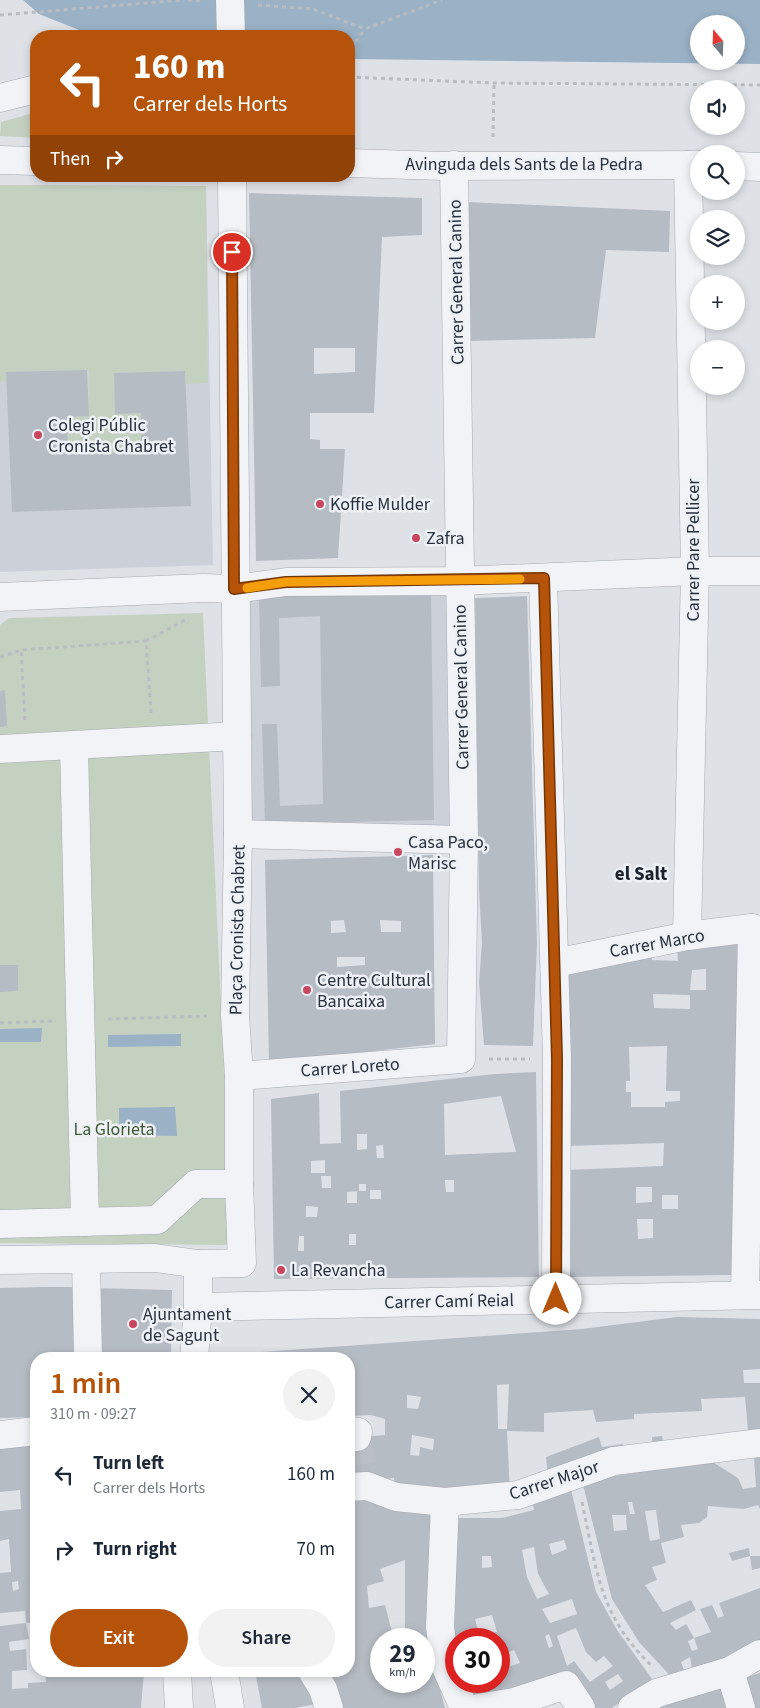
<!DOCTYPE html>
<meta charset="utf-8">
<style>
body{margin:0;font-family:"Source Sans 3",sans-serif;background:#f2f2f3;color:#1f2937;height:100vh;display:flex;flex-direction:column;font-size:19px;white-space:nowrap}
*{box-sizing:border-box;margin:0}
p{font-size:16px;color:#747a83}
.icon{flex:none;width:28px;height:28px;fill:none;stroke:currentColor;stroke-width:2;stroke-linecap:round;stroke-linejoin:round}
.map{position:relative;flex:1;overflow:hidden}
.drawer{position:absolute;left:30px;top:1352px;width:325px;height:325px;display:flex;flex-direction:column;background:#fff;border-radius:20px;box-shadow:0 2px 8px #0003}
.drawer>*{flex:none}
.banner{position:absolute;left:30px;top:30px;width:325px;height:152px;border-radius:20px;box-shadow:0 2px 8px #0003;background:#b45309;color:#fff;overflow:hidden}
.needle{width:32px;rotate:341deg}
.buttons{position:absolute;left:690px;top:15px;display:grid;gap:10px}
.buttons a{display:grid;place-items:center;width:55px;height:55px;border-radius:50%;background:#fff;box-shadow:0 2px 8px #0003;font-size:25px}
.speed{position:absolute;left:370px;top:1628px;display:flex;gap:10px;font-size:25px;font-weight:700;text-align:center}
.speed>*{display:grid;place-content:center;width:65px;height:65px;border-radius:50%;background:#fff;box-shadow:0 2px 8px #0003;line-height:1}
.speed small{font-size:12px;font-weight:400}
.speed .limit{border:8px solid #d22;background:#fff;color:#111}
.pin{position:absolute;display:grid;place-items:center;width:42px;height:42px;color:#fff;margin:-21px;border:2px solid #fff;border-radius:50%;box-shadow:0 1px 5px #0007}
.me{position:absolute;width:55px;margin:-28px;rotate:0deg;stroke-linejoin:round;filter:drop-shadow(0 0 4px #0008)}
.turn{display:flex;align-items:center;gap:18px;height:105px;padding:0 20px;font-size:22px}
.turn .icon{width:65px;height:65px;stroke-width:2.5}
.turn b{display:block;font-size:35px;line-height:42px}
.then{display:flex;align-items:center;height:48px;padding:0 20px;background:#0003;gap:10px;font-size:19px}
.round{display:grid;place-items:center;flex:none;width:52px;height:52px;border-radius:26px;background:#f2f2f3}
.headline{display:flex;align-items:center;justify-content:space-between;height:85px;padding:0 20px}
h1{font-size:30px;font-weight:600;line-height:38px;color:#b45309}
.primary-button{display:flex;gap:10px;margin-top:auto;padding:10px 20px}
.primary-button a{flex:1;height:58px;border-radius:30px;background:#b45309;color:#fff;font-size:20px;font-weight:600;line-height:58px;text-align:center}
.primary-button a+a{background:#f2f2f3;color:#1f2937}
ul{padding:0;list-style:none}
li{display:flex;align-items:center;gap:15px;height:75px;padding:0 20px}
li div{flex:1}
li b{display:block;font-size:19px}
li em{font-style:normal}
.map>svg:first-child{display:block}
.built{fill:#ccd1d9}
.green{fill:#c5d1c0}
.water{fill:#9ab1c6;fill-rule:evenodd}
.building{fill:#b6bcc4;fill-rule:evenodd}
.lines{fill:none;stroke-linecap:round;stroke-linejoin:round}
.minor-tunnel{stroke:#babfc5;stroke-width:28;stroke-dasharray:28 14;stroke-linecap:butt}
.minor-casing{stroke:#a4a9b1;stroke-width:29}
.path{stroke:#b9bdc2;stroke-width:3;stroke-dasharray:4 4;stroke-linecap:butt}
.minor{stroke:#f1f3f6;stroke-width:28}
.minor-bridge-casing{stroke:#a4a9b1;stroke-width:29;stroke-linecap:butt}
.minor-bridge{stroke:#f1f3f6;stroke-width:28}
.route-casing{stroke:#753606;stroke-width:12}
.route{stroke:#b45309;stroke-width:9}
.slow{stroke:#f59e0b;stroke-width:9}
.poi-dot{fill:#c9475e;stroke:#eef1f5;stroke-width:2}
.labels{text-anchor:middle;stroke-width:5;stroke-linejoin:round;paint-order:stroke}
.street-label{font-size:18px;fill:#28313e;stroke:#eef1f5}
.poi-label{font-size:18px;fill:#28313e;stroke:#eef1f5;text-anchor:start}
.park-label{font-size:18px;fill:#3e5936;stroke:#eef1f5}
.neighbourhood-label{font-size:19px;font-weight:bold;fill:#1a222e;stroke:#eef1f5}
</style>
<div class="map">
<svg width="760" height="1708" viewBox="0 0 760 1708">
<rect width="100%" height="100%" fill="#dee2e7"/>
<g class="built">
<polygon points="0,185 206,186 213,565 0,572"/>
<polygon points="459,581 464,840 238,834 235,589"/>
</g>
<g class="green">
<polygon points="36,112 36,138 0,136 1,122"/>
<polygon points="0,185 206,186 208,383 186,384 185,371 114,373 115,413 141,413 141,453 68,454 67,417 89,416 89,370 7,372 6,381 0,382"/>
<polygon points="203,613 232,1245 0,1243 0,625 9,618"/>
</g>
<g class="water">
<path d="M23 0H760V64L349 59V36H94L39 14ZM699 24H736V61H699Z"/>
<polygon points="42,1028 41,1042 0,1042 0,1029"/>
<polygon points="181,1034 181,1046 108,1047 108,1035"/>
<polygon points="175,1107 177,1136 119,1135 119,1108"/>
</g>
<g class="building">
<path d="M249 193 422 198V235L382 237 374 413H310V439L320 440V449H345L338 558 256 561ZM314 348H355V372L314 374Z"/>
<polygon points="467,202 670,211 669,252 606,250 595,338 468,341"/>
<polygon points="87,370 89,416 67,417 68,454 141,453 141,413 115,414 114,373 185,371 191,506 12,512 6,372"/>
<polygon points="431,593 434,820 265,824 262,724 277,724 280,806 323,804 320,616 279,618 280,686 261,687 259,596"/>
<polygon points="527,596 537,943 533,1046 484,1045 479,982 482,943 479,890 475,598"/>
<polygon points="5,690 7,726 0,727 0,691"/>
<path d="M433 855 435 1044 269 1063 265 860ZM344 920 346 932 331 933V921ZM380 920 401 921V932H381ZM337 957H365V965L337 967Z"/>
<path d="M738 937 733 1275 566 1277V1170L663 1166 664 1143 565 1146 561 968 651 950 652 960 678 961 677 946ZM706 969V990H690L692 970ZM653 994 690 995V1009L654 1008ZM667 1046 666 1091H680V1101L665 1102V1107H631V1092H626V1081H630L629 1047ZM636 1187H652V1202L636 1203ZM662 1195H678V1209H662ZM637 1219H653V1238L638 1239Z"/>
<polygon points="0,965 18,965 18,991 0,992"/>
<path d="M536 1072 539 1277 274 1279 271 1099 319 1093 320 1144 341 1143 340 1091 495 1074ZM501 1096 516 1152 445 1155 444 1104ZM357 1134H367V1149L357 1150ZM383 1145 384 1158H377L376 1146ZM325 1160V1173H311V1161ZM321 1176H331V1188H322ZM445 1180H454V1192H446ZM359 1184H366V1191H357V1203H347V1192L359 1191ZM370 1190H381V1199H370ZM306 1206 318 1207 317 1217H306ZM349 1234H356V1245H349ZM299 1236H304V1251H298Z"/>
<polygon points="42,1287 79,1287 82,1359 36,1359 36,1417 0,1418 0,1288"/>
<polygon points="94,1288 172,1290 171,1359 94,1359"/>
<path d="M677 1317 760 1319V1369L743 1370 744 1383H760V1441L749 1442 745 1397 701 1399 702 1411 634 1414V1419L596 1422 593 1410 544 1413V1432L507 1431 510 1494 395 1489 394 1478 349 1484V1438L385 1435V1419L371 1415 349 1416V1359H219V1355L582 1329ZM509 1384 507 1429H498L497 1385ZM407 1395 421 1397 418 1409 407 1408ZM412 1435 434 1439 433 1450 420 1447 419 1456 410 1455Z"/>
<polygon points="662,1436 664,1451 653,1452 652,1437"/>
<path d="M36 1437V1622L26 1623 25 1611 0 1613V1573L11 1572 9 1539 0 1541V1511L21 1509 20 1490 0 1492V1439ZM18 1581 19 1589 13 1591 12 1582Z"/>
<polygon points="599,1437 602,1447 623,1444 626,1456 548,1480 546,1457"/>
<path d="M760 1457V1509L758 1505 744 1509 708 1506 707 1517 699 1523 681 1525 684 1537 661 1543 666 1563 652 1567 657 1580 645 1585 663 1612 691 1600 696 1610 670 1623 676 1630 686 1624 694 1638 711 1632 700 1609 712 1605 718 1618 724 1616 719 1603 760 1588V1640L723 1664 676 1682 639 1642 612 1599 582 1481 711 1461 738 1478 743 1489 756 1487 754 1458ZM628 1502H632L635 1514H630ZM656 1510 660 1539 650 1541 645 1511ZM612 1515H626L627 1530 614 1531ZM694 1638 698 1649 692 1651 688 1641ZM690 1657 692 1668 684 1670 681 1662Z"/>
<path d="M570 1486 596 1592 617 1630 652 1679 612 1708H591L531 1691 467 1697 460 1681H499V1639H456V1674L448 1518H502L534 1510 532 1499ZM564 1540 567 1549 552 1555 549 1544ZM534 1547 538 1574 549 1594 537 1599 527 1577 522 1550ZM482 1556H491L492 1567 482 1568ZM572 1599 577 1614 550 1623 542 1609ZM492 1615 497 1632 480 1637 475 1619ZM576 1628 586 1652 596 1662 604 1656 613 1666 590 1682 574 1661 567 1666 557 1636ZM549 1634 553 1646 549 1648 545 1636ZM514 1650 520 1663 508 1667 504 1654ZM618 1674 623 1681 610 1690 605 1682Z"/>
<path d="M349 1494 435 1510 433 1663 445 1708H340L321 1671H349V1558L354 1557 349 1539ZM405 1560V1630L402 1634 393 1636 385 1605 369 1608 367 1586 384 1581 380 1569ZM381 1639H424V1681H381Z"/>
<polygon points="749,1548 750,1556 760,1556 760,1568 752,1570 750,1556 732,1561 729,1553"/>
<polygon points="26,1623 29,1639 9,1642 10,1651 26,1649 27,1670 12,1671 12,1689 28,1688 28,1683 46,1682 45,1671 144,1671 141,1708 0,1708 0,1626"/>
<polygon points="255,1671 303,1671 316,1704 295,1708 262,1708"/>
<polygon points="760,1673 760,1708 747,1708 739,1679"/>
<polygon points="719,1680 726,1708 643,1708"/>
</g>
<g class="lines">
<polyline class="minor-tunnel" points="357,1437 367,1486"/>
<defs>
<g id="minor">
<polyline points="0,98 36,89"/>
<polyline points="0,160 36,161"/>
<polyline points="349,163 443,166 699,165"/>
<polyline points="736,166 760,167"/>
<polyline points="543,579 557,1059 556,1299"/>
<polyline points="0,597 203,588 235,589 286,582 459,581 695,571 760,571"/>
<polyline points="74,746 85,1222"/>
<polyline points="0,749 237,736"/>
<polyline points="238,834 464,840"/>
<polyline points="687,936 695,571 688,165"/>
<polyline points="555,963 687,936 752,928 760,930"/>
<polyline points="239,1076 461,1059 464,840 454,165"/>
<polyline points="0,1224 157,1220 196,1184 239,1184"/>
<polyline points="0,1260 155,1258 198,1264 242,1263 239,1184 239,1076 235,1015 238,834 232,176"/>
<polyline points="86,1260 88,1359"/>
<polyline points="745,1295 752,928"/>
<polyline points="198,1307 760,1295"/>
<polyline points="194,1359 198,1307 198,1264"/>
<polyline points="349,1431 358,1432 357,1437"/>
<polyline points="0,1435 36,1431"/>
<polyline points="349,1487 367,1486 396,1497 445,1502 518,1495 614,1461 760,1443"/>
<polyline points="445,1502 440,1627 445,1665 464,1708"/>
<polyline points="177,1671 179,1708"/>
<polyline points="224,1671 230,1708"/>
<polyline points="312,1671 323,1689 329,1708"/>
<polyline points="730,1671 741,1708"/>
<polyline points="478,1708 514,1702 566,1685 581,1708"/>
<polyline points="632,1708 657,1693 730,1671 760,1654"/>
</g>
</defs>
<use href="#minor" class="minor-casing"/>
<g class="path">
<polyline points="188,0 202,1"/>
<polyline points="258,5 313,9 365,29 442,0"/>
<polyline points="0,15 184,0"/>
<polyline points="349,45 353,45 365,29"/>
<polyline points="349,77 494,83 760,85"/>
<polyline points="493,137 494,83"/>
<polyline points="0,657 21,650"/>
<polyline points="151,713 146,641 187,619"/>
<polyline points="25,720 21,650 146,641"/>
<polyline points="108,1019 207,1016"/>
<polyline points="0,1023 52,1021"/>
<polyline points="489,1059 530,1059"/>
<path d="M582 1502C596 1567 599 1616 651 1665"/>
</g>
<use href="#minor" class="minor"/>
<defs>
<polyline id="minor-bridge" points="230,0 231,36"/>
</defs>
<use href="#minor-bridge" class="minor-bridge-casing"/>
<use href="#minor-bridge" class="minor-bridge"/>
</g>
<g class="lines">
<defs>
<polyline id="route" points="232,252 234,589 286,582 544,578 557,1059 556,1299"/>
</defs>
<use href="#route" class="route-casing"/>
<use href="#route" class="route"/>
<polyline class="slow" points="247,588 286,582 520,579"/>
</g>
<g class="poi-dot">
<circle cx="38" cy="435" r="5"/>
<circle cx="320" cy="504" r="5"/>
<circle cx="416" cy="538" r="5"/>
<circle cx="398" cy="852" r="5"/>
<circle cx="307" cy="990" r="5"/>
<circle cx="281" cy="1270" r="5"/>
<circle cx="133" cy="1324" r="5"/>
</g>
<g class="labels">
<g class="street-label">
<text x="524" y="170">Avinguda dels Sants de la Pedra</text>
<text transform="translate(456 282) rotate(-91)" y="6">Carrer General Canino</text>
<text transform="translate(693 550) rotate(-90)" y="6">Carrer Pare Pellicer</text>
<text transform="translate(461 687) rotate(-91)" y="6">Carrer General Canino</text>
<text transform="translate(237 930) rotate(-89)" y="6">Plaça Cronista Chabret</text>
<text transform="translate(657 943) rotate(-10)" y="6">Carrer Marco</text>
<text transform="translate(350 1067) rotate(-4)" y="6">Carrer Loreto</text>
<text transform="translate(449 1301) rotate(-1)" y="6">Carrer Camí Reial</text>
<text transform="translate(554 1480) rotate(-18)" y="6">Carrer Major</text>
</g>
<g class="poi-label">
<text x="48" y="431">Colegi Públic<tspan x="48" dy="21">Cronista Chabret</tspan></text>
<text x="330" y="510">Koffie Mulder</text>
<text x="426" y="544">Zafra</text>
<text x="408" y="848">Casa Paco,<tspan x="408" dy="21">Marisc</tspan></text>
<text x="317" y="986">Centre Cultural<tspan x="317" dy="21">Bancaixa</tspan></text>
<text x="291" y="1276">La Revancha</text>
<text x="143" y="1320">Ajuntament<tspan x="143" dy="21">de Sagunt</tspan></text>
</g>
<g class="park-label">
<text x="114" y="1135">La Glorieta</text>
</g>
<g class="neighbourhood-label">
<text x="641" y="880">el Salt</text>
</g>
</g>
</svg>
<div class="buttons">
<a><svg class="needle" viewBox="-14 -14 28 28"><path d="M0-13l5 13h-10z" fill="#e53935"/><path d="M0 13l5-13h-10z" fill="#747a83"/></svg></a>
<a><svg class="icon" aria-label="sound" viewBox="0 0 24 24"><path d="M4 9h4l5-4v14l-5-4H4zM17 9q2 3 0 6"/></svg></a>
<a><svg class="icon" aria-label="search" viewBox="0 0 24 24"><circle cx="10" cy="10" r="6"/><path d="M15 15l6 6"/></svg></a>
<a><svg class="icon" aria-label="layers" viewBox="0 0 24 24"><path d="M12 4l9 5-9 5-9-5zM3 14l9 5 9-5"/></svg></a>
<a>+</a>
<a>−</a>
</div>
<div class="speed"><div>29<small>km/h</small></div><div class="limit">30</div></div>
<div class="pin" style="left:232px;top:252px;background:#d93025"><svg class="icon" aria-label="arrive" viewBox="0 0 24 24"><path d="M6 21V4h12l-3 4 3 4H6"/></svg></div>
<svg class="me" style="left:556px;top:1299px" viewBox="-20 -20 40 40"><circle r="19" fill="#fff"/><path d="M0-13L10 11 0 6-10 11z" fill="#b45309"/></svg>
<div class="banner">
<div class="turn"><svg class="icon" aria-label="left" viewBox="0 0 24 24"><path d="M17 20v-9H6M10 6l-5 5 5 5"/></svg><div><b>160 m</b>Carrer dels Horts</div></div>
<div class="then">Then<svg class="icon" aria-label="right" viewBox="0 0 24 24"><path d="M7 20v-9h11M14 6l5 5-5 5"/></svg></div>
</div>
<section class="drawer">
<div class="headline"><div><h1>1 min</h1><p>310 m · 09:27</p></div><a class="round"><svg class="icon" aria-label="close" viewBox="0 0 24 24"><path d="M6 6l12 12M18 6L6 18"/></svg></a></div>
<ul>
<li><svg class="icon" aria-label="left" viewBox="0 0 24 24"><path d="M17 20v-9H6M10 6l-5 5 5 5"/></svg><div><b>Turn left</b><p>Carrer dels Horts</p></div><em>160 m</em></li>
<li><svg class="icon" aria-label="right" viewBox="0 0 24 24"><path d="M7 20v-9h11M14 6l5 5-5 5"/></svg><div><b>Turn right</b></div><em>70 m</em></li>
</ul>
<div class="primary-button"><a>Exit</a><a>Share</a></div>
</section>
</div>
